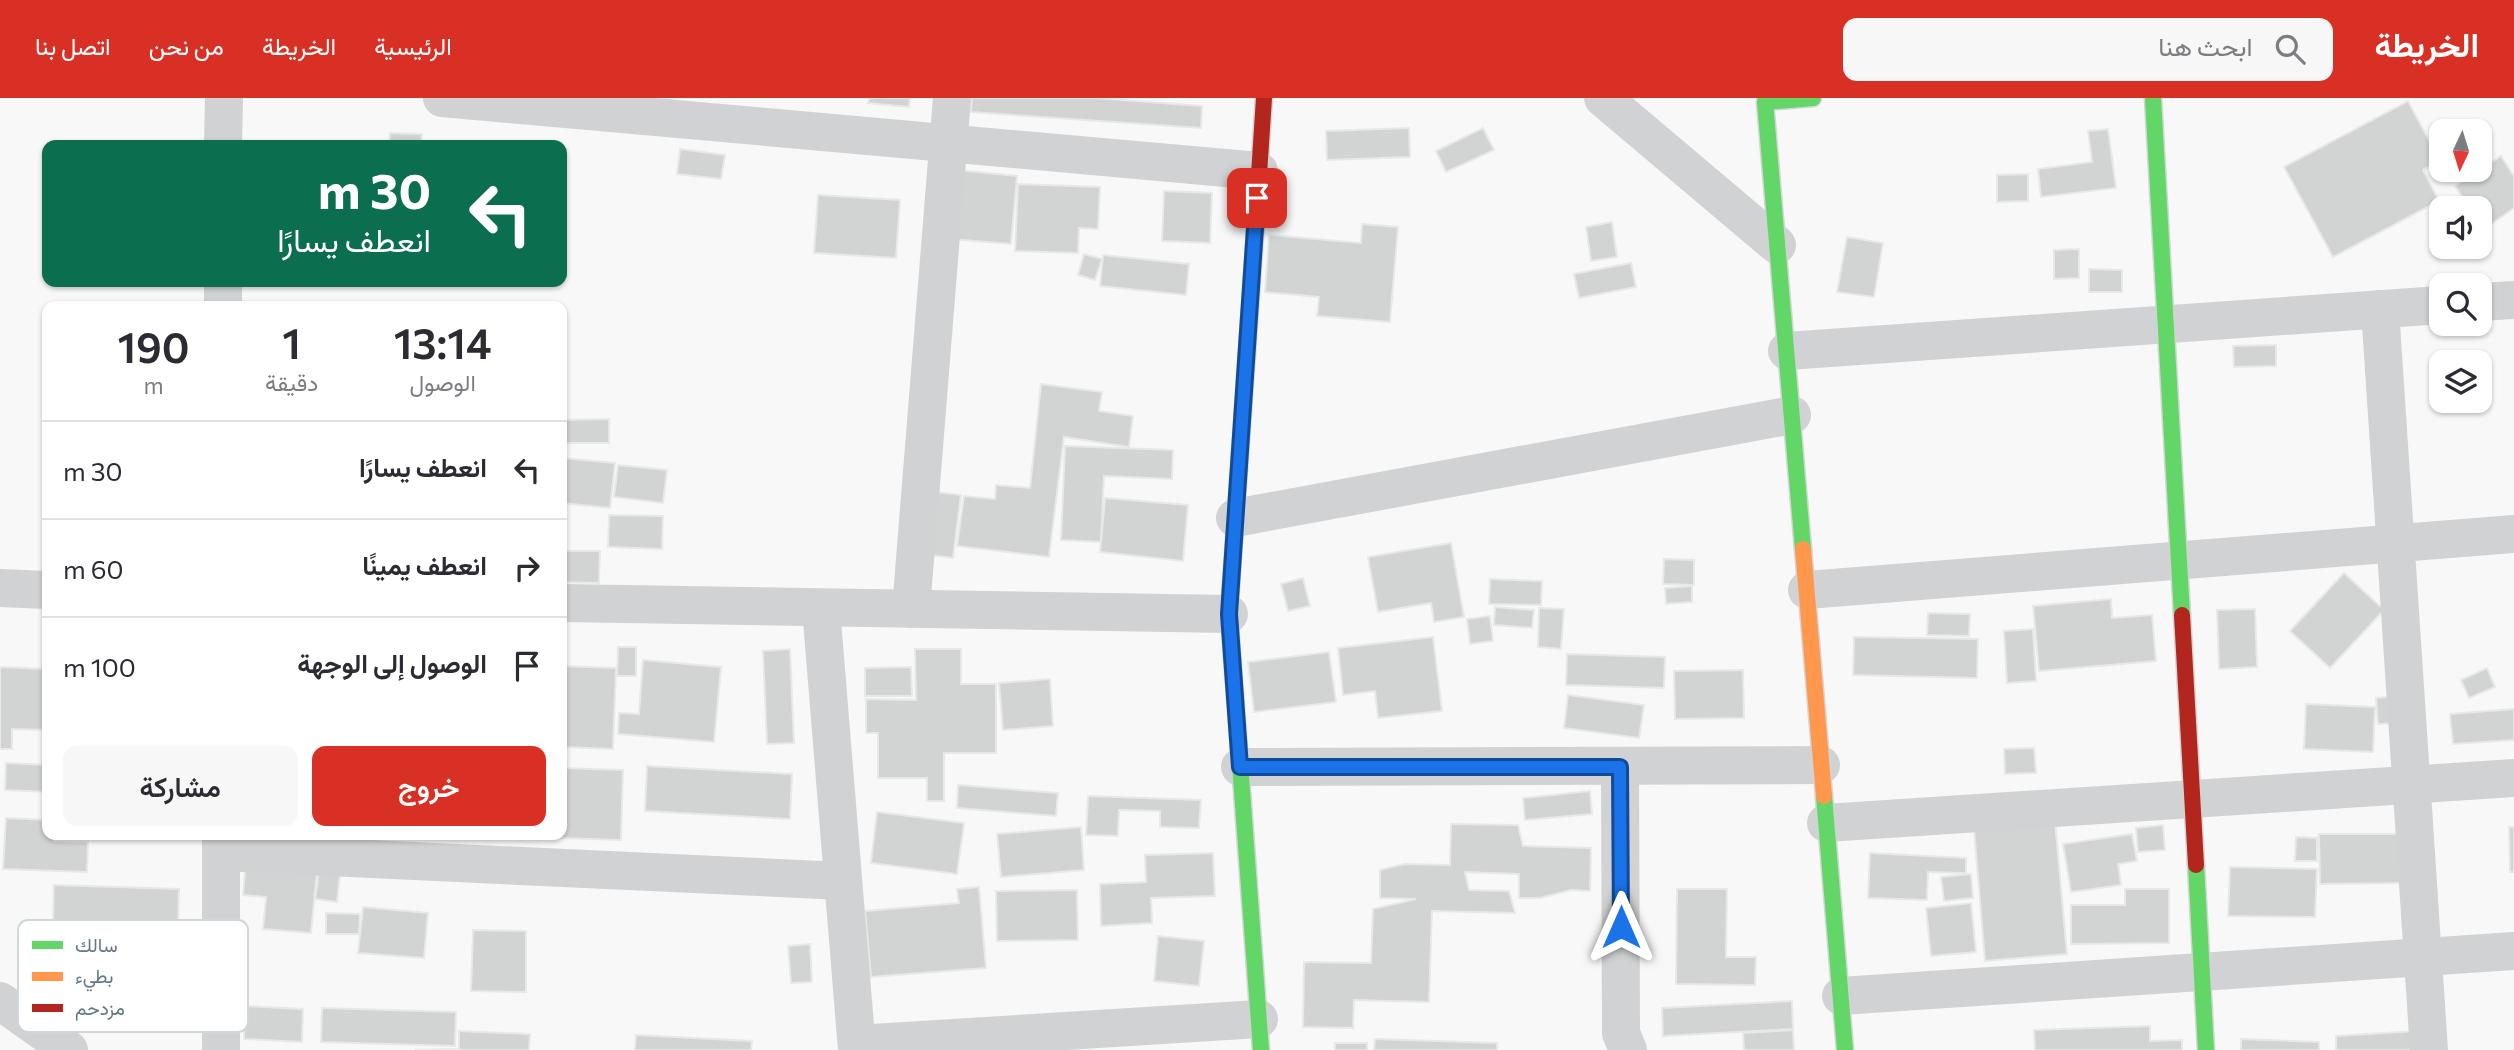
<!DOCTYPE html>
<html lang="ar">
<meta charset="utf-8">
<style>
body{margin:0;font-family:Commissioner,Vazirmatn,sans-serif;background:#f7f7f7;color:#2b2b33;direction:rtl;height:100vh;display:flex;flex-direction:column;font-size:26px;white-space:nowrap}
*{box-sizing:border-box;margin:0}
p{font-size:23px;color:#7c7c81}
.icon{flex:none;width:38px;height:38px;fill:none;stroke:currentColor;stroke-width:2;stroke-linecap:round;stroke-linejoin:round}
.map{position:relative;flex:1;overflow:hidden;direction:ltr}
.sheet{position:absolute;left:42px;top:203px;width:525px;height:539px;display:flex;flex-direction:column;background:#fff;border-radius:14px;box-shadow:0 2px 5px #0004;direction:rtl}
.sheet>*{flex:none}
.guide{position:absolute;left:42px;top:42px;width:525px;height:147px;border-radius:14px;box-shadow:0 2px 5px #0004;direction:rtl;background:#0b6e4f;color:#fff;overflow:hidden}
.needle{width:46px;rotate:184deg}
.buttons{position:absolute;left:2429px;top:21px;display:grid;gap:14px}
.buttons a{display:grid;place-items:center;width:63px;height:63px;border-radius:14px;background:#fff;box-shadow:0 2px 5px #0004;font-size:35px}
.pin{position:absolute;display:grid;place-items:center;width:60px;height:60px;color:#fff;margin:-30px;border-radius:14px;box-shadow:0 4px 10px #0006}
.me{position:absolute;width:77px;margin:-38px;rotate:0deg;stroke-linejoin:round;filter:drop-shadow(0 0 5px #0008)}
.turn{display:flex;align-items:center;gap:24px;height:147px;padding:0 21px;font-size:32px}
.turn .icon{width:91px;height:91px;stroke-width:2.5}
.turn b{display:block;font-size:49px;line-height:60px}
.eta{display:flex;justify-content:space-evenly;align-items:center;height:119px;text-align:center}
.eta b{font-size:42px;font-weight:600;line-height:49px}
.cta{display:flex;gap:14px;margin-top:auto;padding:14px 21px}
.cta a{flex:1;height:80px;border-radius:14px;background:#d93025;color:#fff;font-size:28px;font-weight:600;line-height:80px;text-align:center}
.cta a+a{background:#f7f7f7;color:#2b2b33}
ul{padding:0;list-style:none}
li{display:flex;align-items:center;gap:21px;height:98px;padding:0 21px;border-top:2px solid #e1e1e2}
li div{flex:1}
li b{display:block;font-size:26px}
li em{font-style:normal}
header{display:flex;align-items:center;gap:42px;box-sizing:border-box;height:98px;padding:0 35px;background:#d93025;color:#fff}
header strong{font-size:33px}
nav{display:flex;gap:38px;margin-inline-start:auto;font-size:24px}
.search{width:490px;height:63px;background:#f7f7f7;display:flex;align-items:center;gap:18px;box-sizing:border-box;padding:0 24px;border-radius:14px;color:#7c7c81;font-size:26px}
.map>svg:first-child{display:block}
.building{fill:#d2d4d4;stroke:#e8e8e8;stroke-width:2}
.lines{fill:none;stroke-linecap:round;stroke-linejoin:round}
.fast-casing{stroke:#d4d6d6;stroke-width:19}
.slow-casing{stroke:#d4d6d6;stroke-width:19}
.jam-casing{stroke:#d4d6d6;stroke-width:19}
.street{stroke:#d1d2d3;stroke-width:38}
.fast{stroke:#63d668;stroke-width:16}
.slow{stroke:#ff974d;stroke-width:16}
.jam{stroke:#b3261e;stroke-width:16}
.route-casing{stroke:#114b97;stroke-width:18}
.route{stroke:#1a73e8;stroke-width:12}
.key{fill:#fff;stroke:#d0d7da;stroke-width:2}
.key-label{font-size:19px;fill:#627984}
</style>
<header>
<strong>الخريطة</strong>
<div class="search"><svg class="icon" aria-label="search" viewBox="0 0 24 24"><circle cx="10" cy="10" r="6"/><path d="M15 15l6 6"/></svg>ابحث هنا</div>
<nav><a>الرئيسية</a><a>الخريطة</a><a>من نحن</a><a>اتصل بنا</a></nav>
</header>
<div class="map">
<svg width="2514" height="952" viewBox="0 0 2514 952">
<rect width="100%" height="100%" fill="#f8f8f8"/>
<g class="building">
<polygon points="869,0 910,0 909,9 868,5"/>
<polygon points="972,0 1095,0 1202,8 1201,30 971,14"/>
<polygon points="2408,3 2440,63 2423,72 2439,103 2333,159 2284,69"/>
<polygon points="1409,30 1410,59 1327,62 1326,33"/>
<polygon points="1483,30 1494,52 1446,74 1436,53"/>
<polygon points="2108,31 2116,90 2041,99 2038,71 2092,64 2088,33"/>
<polygon points="390,35 422,36 421,47 389,47"/>
<polygon points="680,51 725,57 721,81 677,76"/>
<polygon points="2501,58 2514,78 2514,110 2484,131 2480,125 2480,110 2470,110 2455,88"/>
<polygon points="957,72 1017,78 1011,146 951,141"/>
<polygon points="2028,76 2028,103 1997,104 1997,77"/>
<polygon points="1018,86 1100,89 1098,131 1079,130 1078,155 1015,153"/>
<polygon points="1164,93 1212,95 1210,145 1162,143"/>
<polygon points="818,97 900,102 896,160 814,155"/>
<polygon points="1612,124 1617,159 1591,163 1586,129"/>
<polygon points="1362,126 1398,129 1390,224 1317,218 1319,199 1265,194 1269,137 1361,145"/>
<polygon points="1847,139 1883,145 1874,199 1837,194"/>
<polygon points="2079,151 2079,180 2054,181 2054,152"/>
<polygon points="1084,156 1102,161 1095,182 1078,177"/>
<polygon points="1103,157 1189,166 1186,197 1100,188"/>
<polygon points="1631,165 1636,189 1579,200 1574,176"/>
<polygon points="2089,171 2122,172 2122,194 2089,194"/>
<polygon points="2276,247 2276,268 2234,269 2233,248"/>
<polygon points="1041,286 1102,294 1099,313 1133,318 1129,349 1064,339 1049,459 957,448 964,398 995,401 996,387 1030,390"/>
<polygon points="609,321 609,345 566,345 566,322"/>
<polygon points="1065,348 1173,352 1172,381 1104,378 1101,444 1061,442"/>
<polygon points="562,360 615,365 610,410 562,405"/>
<polygon points="618,367 667,372 663,405 614,399"/>
<polygon points="936,394 961,397 953,460 929,457"/>
<polygon points="1105,400 1188,407 1183,463 1100,454"/>
<polygon points="609,417 663,418 662,451 608,449"/>
<polygon points="1451,445 1464,519 1434,524 1431,505 1378,514 1368,459"/>
<polygon points="562,453 600,453 599,485 562,484"/>
<polygon points="1664,461 1694,462 1694,487 1663,486"/>
<polygon points="2344,475 2384,512 2330,570 2290,533"/>
<polygon points="1303,480 1310,508 1288,513 1281,486"/>
<polygon points="1490,481 1542,483 1541,507 1489,506"/>
<polygon points="1692,488 1692,504 1666,506 1665,490"/>
<polygon points="2111,501 2112,520 2152,517 2156,563 2039,573 2033,508"/>
<polygon points="1495,509 1534,512 1532,530 1494,527"/>
<polygon points="1539,510 1564,511 1561,551 1538,549"/>
<polygon points="2255,511 2257,569 2219,571 2217,512"/>
<polygon points="1928,515 1970,516 1969,538 1927,537"/>
<polygon points="1490,518 1493,543 1470,546 1467,521"/>
<polygon points="2033,531 2036,583 2007,585 2004,533"/>
<polygon points="1433,539 1442,613 1378,620 1375,593 1343,597 1338,550"/>
<polygon points="1854,539 1978,541 1977,580 1853,577"/>
<polygon points="618,549 636,549 636,578 617,578"/>
<polygon points="790,551 794,645 767,646 763,553"/>
<polygon points="915,551 961,551 961,586 996,586 996,655 944,655 944,703 927,703 927,680 878,680 878,635 866,635 866,601 916,602"/>
<polygon points="1329,554 1336,604 1254,614 1248,564"/>
<polygon points="1567,556 1665,559 1664,590 1566,587"/>
<polygon points="643,562 721,569 714,644 618,636 619,615 639,616"/>
<polygon points="562,568 616,570 613,651 562,649"/>
<polygon points="0,569 46,571 44,632 12,631 12,651 0,651"/>
<polygon points="911,569 912,598 865,598 865,570"/>
<polygon points="2487,570 2495,589 2469,600 2461,582"/>
<polygon points="1743,572 1744,620 1675,621 1674,573"/>
<polygon points="1050,581 1053,628 1003,632 999,585"/>
<polygon points="1568,597 1644,607 1639,640 1564,630"/>
<polygon points="2401,598 2403,625 2378,626 2376,600"/>
<polygon points="2306,606 2375,609 2373,654 2304,651"/>
<polygon points="2514,611 2514,642 2453,646 2450,616"/>
<polygon points="2034,650 2036,675 2005,676 2004,651"/>
<polygon points="6,665 47,667 47,694 5,692"/>
<polygon points="647,668 792,676 790,721 645,713"/>
<polygon points="562,670 623,672 621,742 498,738 562,737"/>
<polygon points="958,687 1058,695 1056,718 957,710"/>
<polygon points="1590,693 1592,716 1525,722 1523,700"/>
<polygon points="1088,698 1201,702 1199,730 1160,729 1160,713 1119,712 1118,738 1086,737"/>
<polygon points="877,714 964,725 957,776 871,765"/>
<polygon points="6,720 47,722 47,737 54,737 54,743 88,744 87,774 3,771"/>
<polygon points="2055,723 2067,856 1985,863 1974,731"/>
<polygon points="1451,726 1518,727 1523,748 1591,750 1590,793 1571,792 1540,800 1519,800 1519,776 1465,774 1469,792 1509,793 1515,815 1432,813 1429,904 1354,902 1353,930 1303,929 1304,864 1371,865 1373,811 1416,801 1380,800 1380,772 1404,766 1450,767"/>
<polygon points="2163,727 2165,752 2138,754 2136,730"/>
<polygon points="1081,729 1084,772 1001,779 997,736"/>
<polygon points="2509,729 2514,729 2514,774 2510,774"/>
<polygon points="2132,736 2137,763 2118,766 2121,787 2071,794 2063,746"/>
<polygon points="2319,736 2404,736 2404,785 2320,786"/>
<polygon points="2296,739 2317,740 2317,763 2295,763"/>
<polygon points="1213,755 1215,798 1151,800 1152,825 1101,828 1100,786 1146,784 1145,757"/>
<polygon points="1870,755 1966,760 1966,775 1928,774 1927,802 1868,800"/>
<polygon points="246,765 317,772 311,835 263,831 266,799 243,797"/>
<polygon points="2230,769 2317,771 2315,819 2228,818"/>
<polygon points="319,774 340,777 337,804 315,801"/>
<polygon points="1971,776 1973,800 1944,803 1941,779"/>
<polygon points="54,787 179,791 177,861 52,857"/>
<polygon points="979,789 986,870 871,879 865,813 959,805 957,791"/>
<polygon points="1677,791 1727,791 1726,859 1756,859 1755,887 1676,886"/>
<polygon points="2125,791 2169,791 2169,845 2071,846 2071,807 2125,807"/>
<polygon points="1077,792 1078,842 997,843 996,793"/>
<polygon points="1971,805 1976,854 1931,858 1926,810"/>
<polygon points="363,809 428,815 424,860 358,855"/>
<polygon points="326,815 360,816 359,836 326,836"/>
<polygon points="473,832 526,833 526,894 471,893"/>
<polygon points="1158,838 1204,843 1199,888 1154,883"/>
<polygon points="810,846 812,884 791,885 788,848"/>
<polygon points="1792,903 1793,931 1663,938 1662,910"/>
<polygon points="245,908 303,911 302,944 244,941"/>
<polygon points="322,910 456,914 455,948 321,944"/>
<polygon points="2150,928 2150,943 2182,942 2182,952 2035,952 2034,932"/>
<polygon points="1793,932 1794,952 1744,952 1743,935"/>
<polygon points="459,933 530,936 529,952 414,952 459,951"/>
<polygon points="2416,933 2418,952 2336,952 2336,938"/>
<polygon points="636,937 752,943 751,952 635,952"/>
<polygon points="1375,941 1497,945 1497,952 1374,952"/>
<polygon points="2241,941 2319,944 2319,952 2241,952"/>
<rect x="1335" y="945" width="32" height="7"/>
</g>
<g class="lines">
<defs>
<g id="fast">
<polyline points="2153,0 2182,517"/>
<polyline points="1257,107 1229,516 1261,952"/>
<polyline points="1803,451 1765,4 1813,0"/>
<polyline points="1824,698 1845,952"/>
<polyline points="2196,767 2206,952"/>
</g>
<polyline id="slow" points="1803,451 1824,698"/>
<g id="jam">
<polyline points="1257,107 1264,0"/>
<polyline points="2182,517 2196,767"/>
</g>
</defs>
<use href="#fast" class="fast-casing"/>
<use href="#slow" class="slow-casing"/>
<use href="#jam" class="jam-casing"/>
<g class="street">
<polyline points="442,0 1259,73"/>
<polyline points="1603,0 1777,147"/>
<polyline points="223,47 224,0"/>
<polyline points="2480,204 2514,202"/>
<polyline points="223,208 223,184"/>
<polyline points="2380,211 2429,952"/>
<polyline points="1787,253 2441,207"/>
<polyline points="1235,420 1792,317"/>
<polyline points="0,490 47,492"/>
<polyline points="1807,492 2514,436"/>
<polyline points="562,505 1229,516"/>
<polyline points="821,510 857,952"/>
<polyline points="911,511 952,0"/>
<polyline points="1240,669 1821,667"/>
<polyline points="1620,669 1621,935 1628,952"/>
<polyline points="1826,725 2514,680"/>
<polyline points="221,754 843,783"/>
<polyline points="1841,898 2514,853"/>
<polyline points="0,903 69,952"/>
<polyline points="857,946 1259,921"/>
<polyline points="221,952 221,737"/>
</g>
<use href="#fast" class="fast"/>
<use href="#slow" class="slow"/>
<use href="#jam" class="jam"/>
</g>
<g class="lines">
<defs>
<polyline id="route" points="1257,100 1229,516 1240,669 1620,669 1621,829"/>
</defs>
<use href="#route" class="route-casing"/>
<use href="#route" class="route"/>
</g>
<rect x="18" y="822" width="230" height="112" rx="10" class="key"/>
<rect x="32" y="843" width="31" height="8" fill="#63d668"/>
<rect x="32" y="874" width="31" height="9" fill="#ff974d"/>
<rect x="32" y="906" width="31" height="8" fill="#b3261e"/>
<g class="key-label">
<text x="75" y="854">سالك</text>
<text x="75" y="885">بطيء</text>
<text x="75" y="917">مزدحم</text>
</g>
</svg>
<div class="buttons">
<a><svg class="needle" viewBox="-14 -14 28 28"><path d="M0-13l5 13h-10z" fill="#e53935"/><path d="M0 13l5-13h-10z" fill="#7c7c81"/></svg></a>
<a><svg class="icon" aria-label="sound" viewBox="0 0 24 24"><path d="M4 9h4l5-4v14l-5-4H4zM17 9q2 3 0 6"/></svg></a>
<a><svg class="icon" aria-label="search" viewBox="0 0 24 24"><circle cx="10" cy="10" r="6"/><path d="M15 15l6 6"/></svg></a>
<a><svg class="icon" aria-label="layers" viewBox="0 0 24 24"><path d="M12 4l9 5-9 5-9-5zM3 14l9 5 9-5"/></svg></a>
</div>
<div class="pin" style="left:1257px;top:100px;background:#d93025"><svg class="icon" aria-label="arrive" viewBox="0 0 24 24"><path d="M6 21V4h12l-3 4 3 4H6"/></svg></div>
<svg class="me" style="left:1621px;top:829px" viewBox="-20 -20 40 40"><path d="M0-17L14 15 0 8-14 15z" fill="#1a73e8" stroke="#fff" stroke-width="4"/></svg>
<div class="guide">
<div class="turn"><svg class="icon" aria-label="left" viewBox="0 0 24 24"><path d="M17 20v-9H6M10 6l-5 5 5 5"/></svg><div><b>30 m</b>انعطف يسارًا</div></div>
</div>
<section class="sheet">
<div class="eta">
<div><b>13:14</b><p>الوصول</p></div>
<div><b>1</b><p>دقيقة</p></div>
<div><b>190</b><p>m</p></div>
</div>
<ul>
<li><svg class="icon" aria-label="left" viewBox="0 0 24 24"><path d="M17 20v-9H6M10 6l-5 5 5 5"/></svg><div><b>انعطف يسارًا</b></div><em>30 m</em></li>
<li><svg class="icon" aria-label="right" viewBox="0 0 24 24"><path d="M7 20v-9h11M14 6l5 5-5 5"/></svg><div><b>انعطف يمينًا</b></div><em>60 m</em></li>
<li><svg class="icon" aria-label="arrive" viewBox="0 0 24 24"><path d="M6 21V4h12l-3 4 3 4H6"/></svg><div><b>الوصول إلى الوجهة</b></div><em>100 m</em></li>
</ul>
<div class="cta"><a>خروج</a><a>مشاركة</a></div>
</section>
</div>
